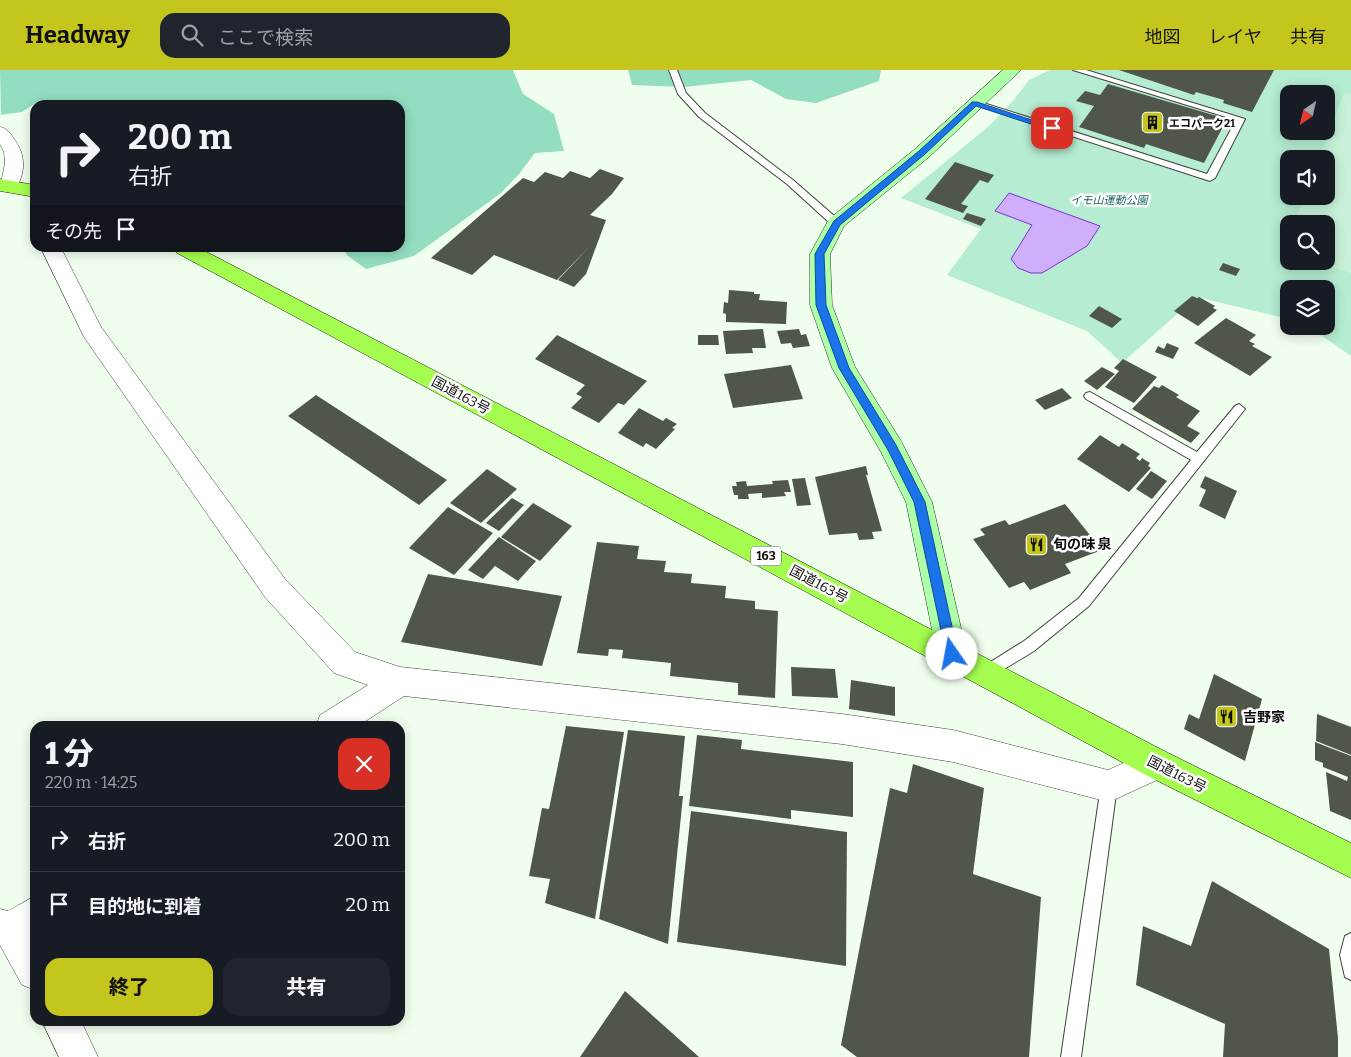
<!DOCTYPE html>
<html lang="ja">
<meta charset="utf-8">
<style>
body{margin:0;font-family:Bitter,"Noto Sans JP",serif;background:#20242c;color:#f1f3f6;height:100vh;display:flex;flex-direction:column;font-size:19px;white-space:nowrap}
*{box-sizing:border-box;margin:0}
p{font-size:16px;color:#9ea1a6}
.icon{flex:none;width:28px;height:28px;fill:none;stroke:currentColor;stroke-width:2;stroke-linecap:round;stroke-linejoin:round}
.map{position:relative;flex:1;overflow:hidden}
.drawer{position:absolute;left:30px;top:651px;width:375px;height:305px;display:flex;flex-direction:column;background:#171b24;border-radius:15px;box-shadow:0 2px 12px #0003}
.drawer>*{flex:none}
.hud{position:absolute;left:30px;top:30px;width:375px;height:152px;border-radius:15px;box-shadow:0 2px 12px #0003;background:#171b24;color:#f1f3f6;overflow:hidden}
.needle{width:32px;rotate:214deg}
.fabs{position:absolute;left:1280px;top:15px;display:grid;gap:10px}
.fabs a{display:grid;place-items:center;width:55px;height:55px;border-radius:10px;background:#171b24;box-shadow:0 2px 12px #0003;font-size:25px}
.pin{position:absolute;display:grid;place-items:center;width:42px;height:42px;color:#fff;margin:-21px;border-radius:10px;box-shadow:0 2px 8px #0006}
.me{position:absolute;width:55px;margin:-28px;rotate:348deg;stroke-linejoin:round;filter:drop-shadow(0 0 4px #0008)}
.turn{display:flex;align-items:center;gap:18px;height:105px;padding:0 15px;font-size:22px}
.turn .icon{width:65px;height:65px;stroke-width:2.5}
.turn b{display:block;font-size:35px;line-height:42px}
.then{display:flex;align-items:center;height:48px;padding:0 15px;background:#0003;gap:10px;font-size:19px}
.round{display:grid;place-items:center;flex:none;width:52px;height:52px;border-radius:15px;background:#20242c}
.headline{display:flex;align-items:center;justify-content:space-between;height:85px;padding:0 15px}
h1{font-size:30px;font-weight:800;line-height:38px}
.primary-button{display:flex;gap:10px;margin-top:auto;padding:10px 15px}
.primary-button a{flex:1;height:58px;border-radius:15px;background:#c4c51d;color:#111;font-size:20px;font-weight:800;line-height:58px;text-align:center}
.primary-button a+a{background:#20242c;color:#f1f3f6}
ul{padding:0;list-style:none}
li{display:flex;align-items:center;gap:15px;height:65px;padding:0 15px;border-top:1px solid #363941}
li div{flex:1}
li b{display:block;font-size:19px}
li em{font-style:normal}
header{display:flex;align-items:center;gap:30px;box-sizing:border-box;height:70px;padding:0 25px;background:#c4c51d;color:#111}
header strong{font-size:24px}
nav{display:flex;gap:28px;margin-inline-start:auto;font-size:18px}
.search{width:350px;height:45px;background:#20242c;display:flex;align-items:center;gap:12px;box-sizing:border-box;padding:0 18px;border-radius:15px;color:#9ea1a6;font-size:19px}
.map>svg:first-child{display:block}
.green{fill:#b5ecd2;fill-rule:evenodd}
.forest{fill:#93ddc0}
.pitch{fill:#c7f2d8}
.water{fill:#cfaff9;stroke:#7b32d5}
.building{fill:#505649}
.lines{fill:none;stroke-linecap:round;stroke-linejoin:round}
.lane-casing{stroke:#404040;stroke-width:2}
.street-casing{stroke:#404040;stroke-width:1}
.secondary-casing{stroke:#2f2f2f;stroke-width:1}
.highway-casing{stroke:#1e1e1e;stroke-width:1}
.lane{fill:#fff;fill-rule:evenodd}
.street{fill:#fff;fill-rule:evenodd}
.secondary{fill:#adffa8;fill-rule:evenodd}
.highway{fill:#a3fc4e;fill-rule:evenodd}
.route{fill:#1a73e8;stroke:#114b97}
.labels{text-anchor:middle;stroke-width:5;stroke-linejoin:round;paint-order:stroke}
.far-poi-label{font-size:11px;font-weight:bold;fill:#0d0d0d;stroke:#fff;text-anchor:start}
.far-park-label{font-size:11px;font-style:italic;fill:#1a685c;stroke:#fff}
.shield{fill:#fff;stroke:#565656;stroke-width:1}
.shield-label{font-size:12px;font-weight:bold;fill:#0d0d0d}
.street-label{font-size:14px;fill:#0d0d0d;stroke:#fff}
.poi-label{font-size:14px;font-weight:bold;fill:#0d0d0d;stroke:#fff;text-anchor:start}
</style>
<header>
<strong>Headway</strong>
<div class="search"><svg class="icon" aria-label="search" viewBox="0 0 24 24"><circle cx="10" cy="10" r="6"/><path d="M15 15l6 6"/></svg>ここで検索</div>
<nav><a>地図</a><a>レイヤ</a><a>共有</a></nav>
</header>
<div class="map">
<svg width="1351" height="987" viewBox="0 0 1351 987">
<rect width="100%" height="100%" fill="#f0ffed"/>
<path class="green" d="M1050 0H1351V286L1308 256H1326V219H1289V249L1196 227 1122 293 1087 261 947 205 981 159 901 128 988 57 1013 31 1029 10ZM1289 24H1326V61H1289ZM1289 89H1326V126H1289ZM1289 154H1326V191H1289Z"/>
<g class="forest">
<polygon points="0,0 513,0 523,24 554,44 564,81 535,83 519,104 501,123 414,186 366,199 348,186 342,178 400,178 400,35 138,35 40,30 22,42 1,45"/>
<polygon points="628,0 881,0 879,11 816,33 786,29 751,10 684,17 632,15"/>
</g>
<polygon class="pitch" points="1344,23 1351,24 1351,203 1312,191 1326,191 1326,154 1294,154 1305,126 1326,126 1326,89 1319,89"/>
<polygon class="water" points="1009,123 1100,156 1087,176 1042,203 1031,203 1018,198 1011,189 1032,155 995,141"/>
<g class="building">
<polygon points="1119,0 1274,0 1252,42 1223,33 1224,30 1196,22 1194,25"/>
<polygon points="1108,14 1227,49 1204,93 1146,74 1144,78 1079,57 1094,36 1076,31 1085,21 1100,25"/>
<polygon points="955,92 994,105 988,113 980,110 961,134 968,136 963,143 925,129"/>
<polygon points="600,99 624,108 612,124 590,145 606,150 586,204 574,217 558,210 591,175 557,210 494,185 472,205 431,188 523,108 534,112 545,102 563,108 570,101 590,108"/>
<polygon points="967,143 986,149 981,156 963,149"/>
<polygon points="1223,193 1240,199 1236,206 1219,200"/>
<polygon points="729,220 754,222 754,224 760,224 759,230 787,232 786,254 726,252 726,244 723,243 724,232 728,233"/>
<polygon points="1192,226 1197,228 1199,227 1215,236 1213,238 1217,240 1198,256 1174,241"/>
<polygon points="1099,236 1122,249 1112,258 1089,246"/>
<polygon points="1226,248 1256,265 1249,271 1255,274 1252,276 1272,287 1250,306 1194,273"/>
<polygon points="763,259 766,278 752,278 753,283 726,284 723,261"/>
<polygon points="799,259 801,265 806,264 810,276 793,278 791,273 781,274 777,261"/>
<polygon points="557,265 647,311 624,335 618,333 599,353 571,338 582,327 576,324 585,315 535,289"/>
<polygon points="698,265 718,265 719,275 698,275"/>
<polygon points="1167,273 1179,278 1173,289 1155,282 1158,276 1164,279"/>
<polygon points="1123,289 1157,307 1134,333 1105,317 1119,301 1114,298"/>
<polygon points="791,295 803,329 733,338 724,304"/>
<polygon points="1102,297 1115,304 1097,320 1084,311"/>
<polygon points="1162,315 1179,325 1176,327 1200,341 1187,356 1200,363 1191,373 1132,339 1154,316 1159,318"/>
<polygon points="1062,318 1072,328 1045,340 1035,330"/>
<polygon points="316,325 447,410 419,435 288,346"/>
<polygon points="639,338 663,351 666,348 677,354 672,358 675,359 656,379 646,373 643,377 618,363"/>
<polygon points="1100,365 1119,377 1122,373 1140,384 1136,388 1140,391 1142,388 1150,393 1148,396 1151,398 1129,422 1077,389"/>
<polygon points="866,396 868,405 866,405 882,461 872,462 874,469 859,470 857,463 829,465 815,407"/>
<polygon points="487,399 517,419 481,453 450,433"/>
<polygon points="1151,401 1167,411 1152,429 1136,419"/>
<polygon points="1205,406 1237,421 1225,449 1199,436 1206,420 1200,417"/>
<polygon points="805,408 811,435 797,436 792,409"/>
<polygon points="788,410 791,422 784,422 786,426 762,428 762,423 748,424 749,429 738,429 738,425 734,425 732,416 737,416 736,412 746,411 747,416 773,414 772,411"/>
<polygon points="512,428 524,435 499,461 486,453"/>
<polygon points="533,433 572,456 540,491 501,467"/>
<polygon points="1065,434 1102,480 1065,494 1071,503 1030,520 1024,512 1009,518 973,469 985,465 980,459 1005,450 1009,455"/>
<polygon points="448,437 493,463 454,505 409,478"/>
<polygon points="499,467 536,491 518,511 495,496 483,509 468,500"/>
<polygon points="597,472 639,476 637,489 666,491 664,502 692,504 691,513 726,516 725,528 755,531 755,539 778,541 775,628 738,625 738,613 670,606 671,593 622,588 623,580 609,579 608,586 577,583"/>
<polygon points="428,504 562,526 542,596 401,572"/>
<polygon points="791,597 835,599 838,628 792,626"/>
<polygon points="1214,604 1262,629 1245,691 1184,659 1189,644 1199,649"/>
<polygon points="851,610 895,617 895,646 849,639"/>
<polygon points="1317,644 1351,657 1351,685 1316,671"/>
<polygon points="566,656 624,662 595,849 545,833 550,809 529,806 542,738 549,739"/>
<polygon points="628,660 685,666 679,726 683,726 668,874 599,849"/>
<polygon points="697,665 742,670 741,679 853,692 853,747 791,740 791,749 689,736"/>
<polygon points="1315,672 1351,686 1351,750 1330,741 1326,702 1347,711 1348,707 1323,697 1323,693 1315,690"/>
<polygon points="913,694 984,718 973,804 1041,827 1029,987 857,987 841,975 890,718 907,723"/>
<polygon points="691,741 847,762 846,896 677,872"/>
<polygon points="1212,811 1329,879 1338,968 1338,987 1223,987 1225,954 1136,915 1143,856 1191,876"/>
<polygon points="625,921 699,987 580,987"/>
</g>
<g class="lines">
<defs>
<g id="lane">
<polygon points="669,0 677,0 686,23 705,43 793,110 840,151 840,155 832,155 787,114 699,47 678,24"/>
<polygon points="1073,0 1086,0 1245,49 1215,108 1210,111 970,33 977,31 1207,104 1236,50"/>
<polygon points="1090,322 1197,382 1235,336 1239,334 1245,339 1089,536 1034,581 986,610 981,608 979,603 981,598 1024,571 1079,528 1191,390 1086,329 1084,326 1086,323"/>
<polygon points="1109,708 1115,710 1117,716 1081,987 1061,987 1101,716 1103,710"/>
<polygon points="1351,863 1351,910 1345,907 1340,885 1345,866"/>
</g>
<g id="street">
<path d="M0 57C7 58 10 63 14 69 26 85 26 103 15 120L8 122 0 118 5 93 4 82 0 74Z"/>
<polygon points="41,178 61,178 101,257 285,509 355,582 400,597 842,644 953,660 1108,700 1157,678 1168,683 1173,694 1168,705 1109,732 953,692 842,674 404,626 358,656 316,656 320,645 368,615 334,603 265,527 84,267"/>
<polygon points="35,826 35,920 22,915 0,875 0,839 8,841"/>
<polygon points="42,951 81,951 98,987 59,987"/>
</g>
<polygon id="secondary" points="1003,0 1021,0 929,87 844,156 830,184 832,235 855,297 901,371 932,432 967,584 962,594 952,598 942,594 937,584 906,432 881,382 832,298 810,235 810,184 829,149 915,79"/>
<g id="highway">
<polygon points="0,109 35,115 35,127 0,121"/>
<polygon points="174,178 199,178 1168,683 1351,773 1351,808 1146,705 177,183"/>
</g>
</defs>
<use href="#lane" class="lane-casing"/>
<use href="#street" class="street-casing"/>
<use href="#secondary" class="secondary-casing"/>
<use href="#highway" class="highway-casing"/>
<use href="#lane" class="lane"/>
<use href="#street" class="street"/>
<use href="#secondary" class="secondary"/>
<use href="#highway" class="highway"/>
</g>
<polygon class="route" points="972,32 977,32 1056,58 1049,60 976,36 925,84 840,155 824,184 826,235 849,298 896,375 925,432 958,584 956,588 952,589 947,588 946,584 914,432 888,380 839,298 816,235 815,184 834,151 919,81"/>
<defs>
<symbol id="building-square" viewBox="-11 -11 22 22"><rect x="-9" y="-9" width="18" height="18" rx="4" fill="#c4c51d" stroke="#fff"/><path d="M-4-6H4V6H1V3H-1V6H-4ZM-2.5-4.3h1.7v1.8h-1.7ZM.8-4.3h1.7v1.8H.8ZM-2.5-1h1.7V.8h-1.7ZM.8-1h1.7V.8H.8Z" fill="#111"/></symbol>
<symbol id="restaurant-square" viewBox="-11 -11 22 22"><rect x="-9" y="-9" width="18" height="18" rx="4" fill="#c4c51d" stroke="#fff"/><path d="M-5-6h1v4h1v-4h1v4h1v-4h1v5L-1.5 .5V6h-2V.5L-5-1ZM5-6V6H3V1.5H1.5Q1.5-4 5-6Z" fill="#111"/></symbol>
</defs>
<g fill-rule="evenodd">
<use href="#building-square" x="1140" y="40" width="25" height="25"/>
<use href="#restaurant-square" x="1024" y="462" width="25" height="25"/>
<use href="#restaurant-square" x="1214" y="634" width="25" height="25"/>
</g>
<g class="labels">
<g class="far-poi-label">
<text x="1169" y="57">エコパーク21</text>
</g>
<g class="far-park-label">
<text x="1109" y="134">イモ山運動公園</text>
</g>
<rect class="shield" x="751" y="476.5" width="30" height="19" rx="4"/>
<g class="shield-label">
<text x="766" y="490">163</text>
</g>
<g class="street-label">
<text transform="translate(461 325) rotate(28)" y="5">国道163号</text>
<text transform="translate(819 514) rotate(28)" y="5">国道163号</text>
<text transform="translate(1177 704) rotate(27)" y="5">国道163号</text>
</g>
<g class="poi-label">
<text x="1053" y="479">旬の味 泉</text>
<text x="1243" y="652">吉野家</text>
</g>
</g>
</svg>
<div class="fabs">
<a><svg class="needle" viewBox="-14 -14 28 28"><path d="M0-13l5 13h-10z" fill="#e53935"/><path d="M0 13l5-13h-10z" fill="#9ea1a6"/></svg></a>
<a><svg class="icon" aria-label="sound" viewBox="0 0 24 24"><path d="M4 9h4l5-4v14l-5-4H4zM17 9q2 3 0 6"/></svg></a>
<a><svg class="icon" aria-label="search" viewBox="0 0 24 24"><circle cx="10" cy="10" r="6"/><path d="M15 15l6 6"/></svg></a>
<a><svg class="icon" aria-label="layers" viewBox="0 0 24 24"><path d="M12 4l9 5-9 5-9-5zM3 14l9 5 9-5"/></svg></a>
</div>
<div class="pin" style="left:1052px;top:58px;background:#d93025"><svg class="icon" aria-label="arrive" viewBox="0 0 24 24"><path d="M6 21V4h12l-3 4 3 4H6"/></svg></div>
<svg class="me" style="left:952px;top:584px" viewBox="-20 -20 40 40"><circle r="19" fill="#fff"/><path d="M0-13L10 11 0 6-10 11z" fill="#1a73e8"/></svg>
<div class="hud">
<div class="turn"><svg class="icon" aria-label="right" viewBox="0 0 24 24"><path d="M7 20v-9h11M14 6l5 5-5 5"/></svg><div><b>200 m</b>右折</div></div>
<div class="then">その先<svg class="icon" aria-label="arrive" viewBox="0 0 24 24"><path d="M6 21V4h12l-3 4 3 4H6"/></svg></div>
</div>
<section class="drawer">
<div class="headline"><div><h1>1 分</h1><p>220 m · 14:25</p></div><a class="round" style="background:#d93025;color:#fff"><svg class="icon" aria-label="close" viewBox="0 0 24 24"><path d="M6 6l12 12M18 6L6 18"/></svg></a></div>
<ul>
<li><svg class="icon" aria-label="right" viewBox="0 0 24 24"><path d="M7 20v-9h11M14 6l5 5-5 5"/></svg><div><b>右折</b></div><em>200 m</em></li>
<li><svg class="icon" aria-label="arrive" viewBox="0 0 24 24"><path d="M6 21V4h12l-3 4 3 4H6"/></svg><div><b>目的地に到着</b></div><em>20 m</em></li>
</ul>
<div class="primary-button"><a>終了</a><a>共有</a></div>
</section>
</div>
